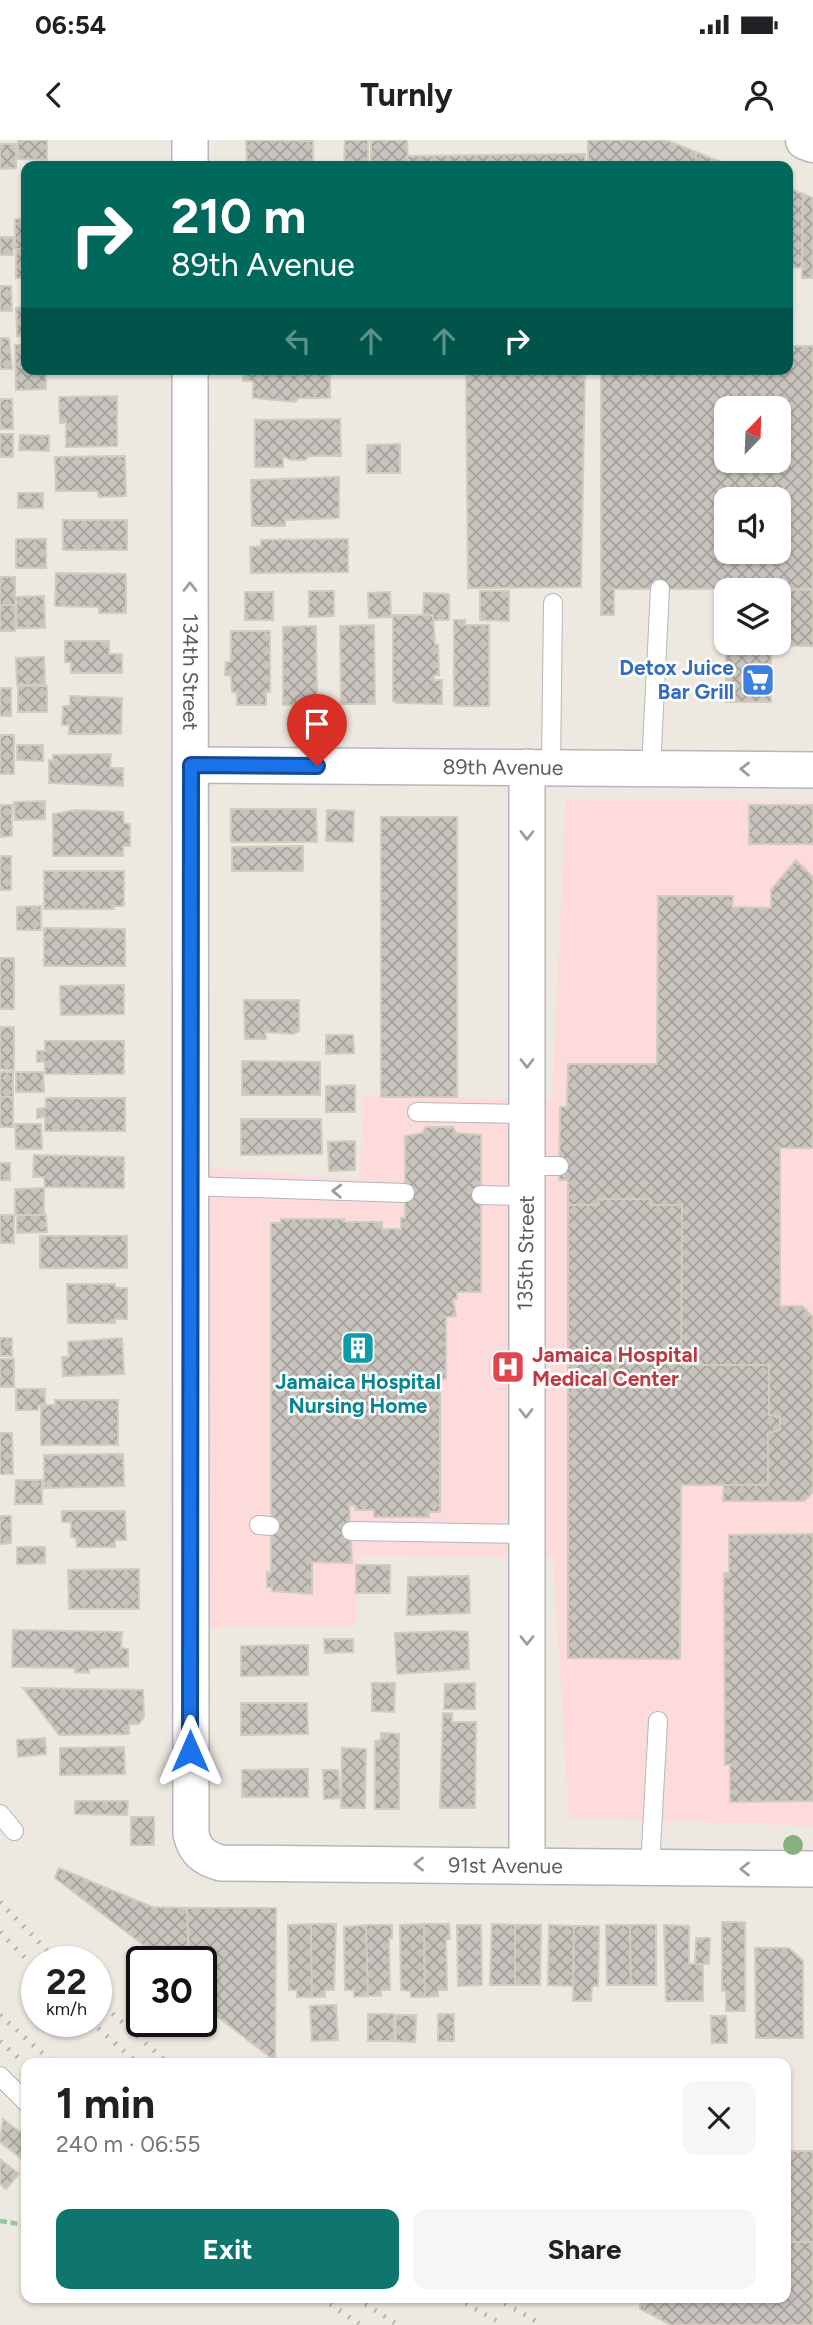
<!DOCTYPE html>
<meta charset="utf-8">
<style>
body{margin:0;font-family:Figtree,sans-serif;background:#f6f6f6;color:#202124;height:100vh;display:flex;flex-direction:column;font-size:26px;white-space:nowrap}
*{box-sizing:border-box;margin:0}
p{font-size:23px;color:#757577}
.icon{flex:none;width:38px;height:38px;fill:none;stroke:currentColor;stroke-width:2;stroke-linecap:round;stroke-linejoin:round}
.map{position:relative;flex:1;overflow:hidden}
.panel{position:absolute;left:21px;top:1918px;width:770px;height:245px;display:flex;flex-direction:column;background:#fff;border-radius:14px;box-shadow:0 2px 5px #0004}
.panel>*{flex:none}
.top-card{position:absolute;left:21px;top:21px;width:772px;height:214px;border-radius:14px;box-shadow:0 2px 5px #0004;background:#00695c;color:#fff;overflow:hidden}
.needle{width:46px;rotate:23deg}
.buttons{position:absolute;left:714px;top:256px;display:grid;gap:14px}
.buttons a{display:grid;place-items:center;width:77px;height:77px;border-radius:14px;background:#fff;box-shadow:0 2px 5px #0004;font-size:35px}
.speed{position:absolute;left:21px;top:1806px;display:flex;gap:14px;font-size:35px;font-weight:700;text-align:center}
.speed>*{display:grid;place-content:center;width:91px;height:91px;border-radius:50%;background:#fff;box-shadow:0 2px 5px #0004;line-height:1}
.speed small{font-size:18px;font-weight:400}
.speed .limit{border:4px solid #111;border-radius:10px;background:#fff;color:#111}
.pin{position:absolute;display:grid;place-items:center;width:60px;height:60px;color:#fff;margin:-72px -30px;border-radius:50% 50% 50% 0;rotate:-45deg;box-shadow:0 0 7px #0007}
.pin .icon{rotate:45deg}
.me{position:absolute;width:77px;margin:-38px;rotate:0deg;stroke-linejoin:round;filter:drop-shadow(0 0 5px #0008)}
.turn{display:flex;align-items:center;gap:24px;height:147px;padding:0 35px;font-size:32px}
.turn .icon{width:91px;height:91px;stroke-width:2.5}
.turn b{display:block;font-size:49px;line-height:60px}
.lanes{display:flex;align-items:center;height:66px;padding:0 35px;background:#0003;justify-content:center;gap:35px;direction:ltr}
.lanes .off{opacity:.35}
.round{display:grid;place-items:center;flex:none;width:74px;height:74px;border-radius:14px;background:#f6f6f6}
.headline{display:flex;align-items:center;justify-content:space-between;height:119px;padding:0 35px}
h1{font-size:42px;font-weight:700;line-height:52px}
.action{display:flex;gap:14px;margin-top:auto;padding:14px 35px}
.action a{flex:1;height:80px;border-radius:14px;background:#0f766e;color:#fff;font-size:28px;font-weight:700;line-height:80px;text-align:center}
.action a+a{background:#f6f6f6;color:#202124}
.status{display:flex;justify-content:space-between;align-items:center;height:49px;padding:0 35px;background:#fff;direction:ltr}
.status svg{height:19px;fill:currentColor}
header{display:flex;justify-content:space-between;align-items:center;height:91px;padding:0 35px;background:#fff;font-size:32px;font-weight:700}
.map>svg:first-child{display:block}
.medical{fill:#fcdbda}
.building{fill:url(#building-cross-hatch);stroke:#d2cbbe;stroke-width:2;fill-rule:evenodd}
.lines{fill:none;stroke-linecap:round;stroke-linejoin:round}
.service-casing{stroke:#b3b7bc;stroke-width:20}
.minor-casing{stroke:#b3b7bc;stroke-width:38}
.secondary-casing{stroke:#b4b9be;stroke-width:41}
.path{stroke:#93c89f;stroke-width:4.5;stroke-dasharray:7 3.5;stroke-linecap:butt}
.service{stroke:#fff;stroke-width:18}
.minor{stroke:#fff;stroke-width:35}
.secondary{stroke:#fff;stroke-width:38}
.rail{stroke:#b2b3b3;stroke-width:5;stroke-dasharray:2 9;stroke-linecap:butt}
.tree{fill:#86b17f}
.oneway{stroke:#9b9ea1}
.route-casing{stroke:#114b97;stroke-width:18}
.route{stroke:#1a73e8;stroke-width:12}
.labels{text-anchor:middle;stroke-width:5;stroke-linejoin:round;paint-order:stroke}
.shop-label{font-size:21px;font-weight:bold;fill:#366cbe;stroke:#fff;text-anchor:end}
.street-label{font-size:21px;fill:#595e62;stroke:#fff}
.health-label{font-size:21px;font-weight:bold;fill:#be3a42;stroke:#fff;text-anchor:start}
.culture-label{font-size:21px;font-weight:bold;fill:#0d838f;stroke:#fff}
</style>
<div class="status"><b>06:54</b><svg viewBox="0 0 49 12"><path d="M0 12V9h3v3zM5 12V6h3v6zM10 12V3h3v9zM15 12V0h3v12zM26 1h20v11H26zM47 4h2v5h-2z"/></svg></div>
<header><svg class="icon" aria-label="back" viewBox="0 0 24 24"><path d="M15 5l-7 7 7 7"/></svg>Turnly<svg class="icon" aria-label="person" viewBox="0 0 24 24"><circle cx="12" cy="8" r="4"/><path d="M4 21q1-7 8-7t8 7"/></svg></header>
<div class="map">
<svg width="813" height="2185" viewBox="0 0 813 2185">
<defs>
<pattern id="building-cross-hatch" width="8" height="8" patternUnits="userSpaceOnUse" patternTransform="scale(1.75)"><rect width="8" height="8" fill="#c8c4bd"/><path d="M0 0l8 8M0 8l8-8" fill="none" stroke="#a5a29d"/></pattern>
</defs>
<rect width="100%" height="100%" fill="#ede9e0"/>
<polygon class="medical" points="566,659 813,661 813,1686 569,1678 553,1418 359,1415 356,1486 208,1487 201,1028 359,1039 364,955 552,960"/>
<g class="building">
<polygon points="18,0 47,0 47,20 18,19"/>
<polygon points="246,0 313,1 313,26 247,26"/>
<polygon points="345,0 368,0 368,26 344,26"/>
<polygon points="371,0 407,0 408,26 371,26"/>
<polygon points="588,0 666,0 696,12 696,26 588,26"/>
<polygon points="0,4 16,4 16,28 0,29"/>
<polygon points="696,12 723,23 723,26 696,26"/>
<polygon points="585,14 585,26 408,26 407,16"/>
<polygon points="788,48 803,54 802,128 788,127"/>
<polygon points="803,54 813,58 813,138 802,138"/>
<rect x="15" y="79" width="11" height="30"/>
<rect x="0" y="97" width="13" height="18"/>
<rect x="16" y="109" width="10" height="29"/>
<polygon points="0,146 11,146 12,171 0,171"/>
<polygon points="26,167 26,196 17,196 16,168"/>
<polygon points="0,198 9,198 12,229 0,229"/>
<polygon points="15,205 26,205 26,229 46,229 46,249 16,250"/>
<path d="M788 206H813V449H614V475H601V229H788ZM726 268H779V320H726ZM726 359H779V411H726Z"/>
<polygon points="243,229 330,229 330,258 299,258 295,262 253,258 253,241 243,241"/>
<polygon points="466,229 585,229 581,447 468,448"/>
<polygon points="117,256 117,306 66,307 66,283 60,283 59,257"/>
<polygon points="0,259 12,259 13,289 0,289"/>
<polygon points="340,279 341,316 309,316 305,320 291,320 283,316 283,327 255,327 255,280"/>
<rect x="0" y="294" width="13" height="23"/>
<polygon points="20,295 49,296 49,311 19,310"/>
<polygon points="400,304 400,333 367,333 367,305"/>
<polygon points="125,316 126,356 98,357 98,351 56,351 55,317"/>
<polygon points="339,337 339,378 287,380 285,378 285,386 252,386 251,340"/>
<rect x="18" y="353" width="25" height="15"/>
<rect x="63" y="380" width="64" height="30"/>
<rect x="16" y="399" width="30" height="29"/>
<polygon points="348,399 348,432 251,433 250,407 261,406 261,400"/>
<polygon points="56,433 126,434 126,473 99,473 99,467 55,466"/>
<rect x="0" y="437" width="15" height="28"/>
<path d="M726 449 813 450V506L726 505ZM726 450H779V502H726Z"/>
<polygon points="309,451 334,451 334,476 309,477"/>
<polygon points="480,451 509,451 509,481 480,480"/>
<rect x="245" y="452" width="28" height="28"/>
<polygon points="390,452 391,477 369,478 368,453"/>
<polygon points="424,453 449,454 449,480 433,480 433,475 423,475"/>
<polygon points="44,456 45,488 17,488 16,457"/>
<rect x="0" y="465" width="15" height="26"/>
<polygon points="393,475 433,475 435,505 438,505 439,535 434,535 434,540 442,540 442,564 397,563 393,561"/>
<polygon points="454,480 465,480 465,485 489,485 489,566 454,566"/>
<polygon points="374,485 375,564 341,564 340,486"/>
<polygon points="316,486 317,565 283,565 283,487"/>
<polygon points="231,491 270,491 270,552 266,552 266,565 237,565 237,553 232,552 231,536 225,535 226,522 231,522"/>
<polygon points="65,501 109,501 109,514 122,514 122,533 71,533 71,522 65,522"/>
<rect x="726" y="505" width="45" height="57"/>
<polygon points="44,517 45,544 17,545 16,518"/>
<rect x="18" y="546" width="29" height="26"/>
<rect x="0" y="548" width="11" height="28"/>
<polygon points="70,556 122,558 121,594 69,594 69,585 62,585 63,566 70,566"/>
<rect x="0" y="595" width="14" height="39"/>
<polygon points="17,605 43,605 43,621 17,620"/>
<polygon points="111,614 110,628 123,628 123,646 49,643 49,620 53,621 53,615"/>
<polygon points="45,661 45,679 15,680 14,662"/>
<polygon points="0,665 12,665 12,696 0,697"/>
<rect x="749" y="665" width="64" height="39"/>
<polygon points="231,669 316,669 317,702 231,702"/>
<polygon points="76,670 123,672 124,683 130,684 130,706 123,706 123,716 53,716 53,674"/>
<polygon points="327,670 354,671 353,702 326,701"/>
<rect x="381" y="677" width="76" height="280"/>
<polygon points="303,706 303,731 232,731 232,707"/>
<rect x="0" y="716" width="11" height="34"/>
<polygon points="796,720 813,737 813,1008 780,1008 780,1166 802,1166 813,1177 813,1352 804,1361 723,1361 724,1345 768,1345 768,1293 780,1290 780,1277 769,1275 769,1225 681,1225 682,1065 651,1065 651,1059 598,1059 599,1065 568,1065 568,1040 559,1040 560,967 567,967 568,924 657,924 658,756 733,756 732,767 771,768 771,750"/>
<polygon points="44,731 124,731 124,766 114,766 114,769 44,769"/>
<polygon points="41,766 41,790 17,790 17,767"/>
<polygon points="44,788 125,789 125,826 44,826"/>
<rect x="0" y="818" width="14" height="51"/>
<polygon points="124,845 124,874 61,875 60,846"/>
<polygon points="244,860 299,860 299,891 294,894 265,892 266,899 245,899"/>
<polygon points="0,887 14,887 14,930 0,929"/>
<polygon points="326,895 353,895 354,913 326,914"/>
<polygon points="45,901 124,901 124,934 45,934 45,922 37,922 37,911 45,911"/>
<polygon points="242,921 320,922 320,955 242,955"/>
<rect x="0" y="932" width="13" height="25"/>
<polygon points="16,932 43,932 44,952 16,952"/>
<polygon points="355,945 355,972 326,972 326,946"/>
<rect x="0" y="957" width="13" height="30"/>
<polygon points="46,958 125,958 125,991 45,991 45,977 37,978 37,969 46,968"/>
<polygon points="241,979 321,979 322,1014 241,1015"/>
<polygon points="15,984 41,984 42,1009 16,1009"/>
<polygon points="426,987 453,987 456,993 481,995 481,1152 457,1152 457,1159 453,1159 456,1176 446,1177 446,1239 440,1239 440,1372 429,1372 429,1377 374,1377 374,1370 355,1370 356,1366 349,1365 352,1423 312,1422 312,1454 272,1451 272,1447 267,1447 267,1432 271,1433 271,1083 281,1083 281,1079 344,1079 344,1082 382,1082 382,1089 401,1089 401,1078 405,1078 405,996 422,993"/>
<polygon points="355,1001 355,1030 329,1031 328,1002"/>
<polygon points="34,1015 124,1017 124,1048 45,1047 44,1037 33,1037"/>
<rect x="0" y="1023" width="10" height="17"/>
<polygon points="44,1048 44,1075 15,1075 15,1049"/>
<polygon points="598,1059 651,1059 651,1065 682,1065 681,1225 769,1225 769,1275 780,1277 780,1290 768,1293 768,1345 681,1345 680,1519 568,1518 568,1065 599,1065"/>
<rect x="0" y="1075" width="14" height="28"/>
<polygon points="17,1075 46,1075 47,1092 17,1093"/>
<rect x="40" y="1096" width="87" height="32"/>
<polygon points="67,1144 115,1144 115,1148 127,1148 127,1179 115,1179 115,1183 68,1183"/>
<rect x="0" y="1198" width="12" height="18"/>
<polygon points="122,1198 124,1234 63,1236 62,1217 69,1217 68,1202"/>
<rect x="0" y="1219" width="14" height="28"/>
<polygon points="16,1249 45,1249 45,1266 38,1265 38,1270 16,1270"/>
<polygon points="55,1260 118,1260 118,1305 41,1305 41,1265 55,1265"/>
<polygon points="0,1293 12,1293 13,1334 0,1334"/>
<polygon points="123,1314 124,1346 44,1348 44,1315"/>
<polygon points="16,1340 42,1340 42,1364 15,1364"/>
<polygon points="62,1371 125,1371 126,1400 115,1400 115,1407 77,1407 76,1398 71,1397 71,1382 62,1382"/>
<polygon points="0,1376 11,1376 11,1403 0,1404"/>
<polygon points="813,1394 813,1661 730,1662 730,1624 725,1625 724,1433 729,1433 729,1395"/>
<polygon points="17,1407 45,1407 45,1423 17,1424"/>
<rect x="356" y="1425" width="34" height="28"/>
<polygon points="139,1429 139,1469 69,1469 68,1430"/>
<polygon points="469,1436 470,1473 407,1475 408,1437"/>
<polygon points="13,1490 122,1492 121,1508 128,1509 128,1527 89,1528 89,1533 75,1532 75,1528 12,1527"/>
<polygon points="454,1491 468,1492 469,1529 397,1534 395,1493"/>
<polygon points="324,1499 353,1499 353,1512 325,1513"/>
<polygon points="308,1505 308,1535 241,1536 241,1506"/>
<polygon points="372,1543 395,1543 394,1572 372,1571"/>
<polygon points="475,1543 475,1569 444,1569 445,1544"/>
<polygon points="23,1548 143,1550 144,1577 139,1584 129,1584 129,1594 59,1595"/>
<polygon points="241,1563 307,1563 308,1594 241,1595"/>
<polygon points="443,1573 452,1573 452,1582 476,1582 475,1668 440,1668"/>
<polygon points="381,1593 399,1594 399,1669 375,1669 375,1601 381,1600"/>
<polygon points="45,1598 46,1614 18,1617 17,1600"/>
<polygon points="124,1607 125,1634 60,1635 60,1608"/>
<polygon points="342,1608 366,1609 365,1668 341,1668"/>
<polygon points="308,1629 308,1657 242,1657 242,1630"/>
<polygon points="323,1630 338,1630 340,1658 324,1659"/>
<polygon points="75,1661 128,1661 127,1675 75,1674"/>
<rect x="131" y="1677" width="23" height="28"/>
<polygon points="59,1728 152,1767 187,1768 189,1822 166,1822 55,1738"/>
<polygon points="187,1768 276,1768 275,1921 201,1864 201,1822 189,1822"/>
<polygon points="722,1782 745,1782 745,1871 726,1871 726,1851 722,1851"/>
<polygon points="311,1784 312,1857 297,1857 297,1850 289,1850 288,1785"/>
<polygon points="311,1784 336,1784 334,1850 325,1850 325,1857 312,1857"/>
<polygon points="424,1784 425,1857 411,1857 411,1851 401,1850 400,1785"/>
<polygon points="424,1784 449,1784 450,1799 446,1800 447,1850 438,1850 438,1856 425,1857"/>
<polygon points="492,1784 515,1785 515,1845 490,1845"/>
<polygon points="366,1785 368,1856 354,1857 354,1850 345,1850 344,1787"/>
<polygon points="366,1785 392,1785 392,1798 389,1798 390,1850 381,1850 381,1856 368,1856"/>
<polygon points="457,1785 481,1785 482,1845 458,1846"/>
<polygon points="515,1785 541,1785 540,1845 515,1845"/>
<polygon points="549,1785 574,1786 573,1846 548,1845"/>
<polygon points="606,1785 630,1785 631,1845 607,1845"/>
<polygon points="630,1785 656,1785 656,1845 631,1845"/>
<polygon points="664,1785 689,1786 689,1824 703,1824 703,1861 666,1861"/>
<polygon points="574,1786 599,1786 598,1846 592,1846 591,1861 573,1861"/>
<polygon points="696,1798 710,1798 709,1824 695,1824"/>
<polygon points="755,1808 789,1808 803,1821 803,1898 756,1898"/>
<polygon points="336,1865 338,1900 312,1901 310,1866"/>
<rect x="368" y="1874" width="26" height="27"/>
<rect x="438" y="1874" width="16" height="27"/>
<polygon points="396,1875 416,1875 415,1902 396,1901"/>
<polygon points="711,1876 726,1876 727,1903 712,1903"/>
<polygon points="3,1979 26,1997 26,2022 0,2002"/>
<rect x="786" y="2011" width="27" height="91"/>
<polygon points="0,2019 19,2034 6,2049 0,2044"/>
<polygon points="786,2102 813,2102 813,2185 671,2185 640,2169 640,2158 786,2158"/>
</g>
<g class="lines">
<defs>
<g id="service">
<polyline points="551,627 553,463"/>
<polyline points="651,628 660,449"/>
<polyline points="417,972 527,974"/>
<polyline points="527,1026 559,1026"/>
<polyline points="189,1046 405,1053"/>
<polyline points="481,1055 527,1056"/>
<polyline points="259,1385 270,1386"/>
<polyline points="351,1391 526,1394"/>
<polyline points="0,1674 14,1691"/>
<polyline points="650,1728 658,1581"/>
<polyline points="0,1936 26,1962"/>
</g>
<g id="minor">
<polyline points="190,26 190,0"/>
<path id="s1" d="M190 229 191 1694C195 1712 204 1718 221 1723L813 1729"/>
<path id="s2" d="M191 625 813 630"/>
<polyline points="527,627 527,1724"/>
</g>
<polyline id="secondary" points="805,0 813,3"/>
</defs>
<use href="#service" class="service-casing"/>
<use href="#minor" class="minor-casing"/>
<use href="#secondary" class="secondary-casing"/>
<polyline class="path" points="0,2081 26,2085"/>
<use href="#service" class="service"/>
<use href="#minor" class="minor"/>
<use href="#secondary" class="secondary"/>
<g class="rail">
<polyline points="0,1762 58,1822"/>
<polyline points="0,1792 37,1830"/>
<polyline points="96,1859 168,1923"/>
<polyline points="0,1875 53,1923"/>
<polyline points="90,1881 137,1923"/>
<polyline points="0,1901 26,1925"/>
<polyline points="321,2158 361,2185"/>
<polyline points="356,2158 398,2185"/>
<polyline points="456,2158 504,2185"/>
<polyline points="495,2158 543,2185"/>
</g>
</g>
<circle class="tree" cx="793" cy="1705" r="10"/>
<defs><path id="oneway-chevron" d="M-2-3.5L2.5 0L-2 3.5" fill="none" stroke-width="1.6" stroke-linecap="round" stroke-linejoin="round" transform="scale(1.75)"/></defs>
<g class="oneway">
<use href="#oneway-chevron" transform="translate(190 447) rotate(-90)"/>
<use href="#oneway-chevron" transform="translate(745 629) rotate(-179)"/>
<use href="#oneway-chevron" transform="translate(527 695) rotate(90)"/>
<use href="#oneway-chevron" transform="translate(527 923) rotate(90)"/>
<use href="#oneway-chevron" transform="translate(337 1051) rotate(-178)"/>
<use href="#oneway-chevron" transform="translate(526 1273) rotate(90)"/>
<use href="#oneway-chevron" transform="translate(527 1500) rotate(90)"/>
<use href="#oneway-chevron" transform="translate(419 1724) rotate(-180)"/>
<use href="#oneway-chevron" transform="translate(745 1729) rotate(-180)"/>
</g>
<g class="lines">
<defs>
<polyline id="route" points="190,1611 191,625 317,626"/>
</defs>
<use href="#route" class="route-casing"/>
<use href="#route" class="route"/>
</g>
<defs>
<symbol id="supermarket-square" viewBox="-11 -11 22 22"><rect x="-9" y="-9" width="18" height="18" rx="4" fill="#3f7fe0" stroke="#fff"/><path d="M-6-5.5h2.5l.6 2H6L4.5 2H-2.5L-4.4-4H-6ZM-1.5 3.2a1.3 1.3 0 1 0 .1 0ZM3 3.2a1.3 1.3 0 1 0 .1 0Z" fill="#fff"/></symbol>
<symbol id="building-square" viewBox="-11 -11 22 22"><rect x="-9" y="-9" width="18" height="18" rx="4" fill="#0f9aa8" stroke="#fff"/><path d="M-4-6H4V6H1V3H-1V6H-4ZM-2.5-4.3h1.7v1.8h-1.7ZM.8-4.3h1.7v1.8H.8ZM-2.5-1h1.7V.8h-1.7ZM.8-1h1.7V.8H.8Z" fill="#fff"/></symbol>
<symbol id="hospital-square" viewBox="-11 -11 22 22"><rect x="-9" y="-9" width="18" height="18" rx="4" fill="#e0444e" stroke="#fff"/><path d="M-5-5h3v3.5h4V-5h3V5h-3V1.5h-4V5h-3Z" fill="#fff"/></symbol>
</defs>
<g fill-rule="evenodd">
<use href="#supermarket-square" x="739" y="521" width="38" height="38"/>
<use href="#building-square" x="339" y="1189" width="38" height="38"/>
<use href="#hospital-square" x="489" y="1208" width="38" height="38"/>
</g>
<g class="labels">
<g class="shop-label">
<text x="734" y="535">Detox Juice<tspan x="734" dy="24">Bar Grill</tspan></text>
</g>
<g class="street-label">
<text dy="7" stroke="none"><textPath href="#s1" startOffset="303">134th Street</textPath></text>
<text dy="7" stroke="none"><textPath href="#s2" startOffset="312">89th Avenue</textPath></text>
<text transform="translate(526 1113) rotate(-89)" y="7">135th Street</text>
<text dy="7" stroke="none"><textPath href="#s1" startOffset="1794">91st Avenue</textPath></text>
</g>
<g class="health-label">
<text x="532" y="1222">Jamaica Hospital<tspan x="532" dy="24">Medical Center</tspan></text>
</g>
<g class="culture-label">
<text x="358" y="1249">Jamaica Hospital<tspan x="358" dy="24">Nursing Home</tspan></text>
</g>
</g>
</svg>
<div class="buttons">
<a><svg class="needle" viewBox="-14 -14 28 28"><path d="M0-13l5 13h-10z" fill="#e53935"/><path d="M0 13l5-13h-10z" fill="#757577"/></svg></a>
<a><svg class="icon" aria-label="sound" viewBox="0 0 24 24"><path d="M4 9h4l5-4v14l-5-4H4zM17 9q2 3 0 6"/></svg></a>
<a><svg class="icon" aria-label="layers" viewBox="0 0 24 24"><path d="M12 4l9 5-9 5-9-5zM3 14l9 5 9-5"/></svg></a>
</div>
<div class="speed"><div>22<small>km/h</small></div><div class="limit">30</div></div>
<div class="pin" style="left:317px;top:626px;background:#d93025"><svg class="icon" aria-label="arrive" viewBox="0 0 24 24"><path d="M6 21V4h12l-3 4 3 4H6"/></svg></div>
<svg class="me" style="left:190px;top:1611px" viewBox="-20 -20 40 40"><path d="M0-17L14 15 0 8-14 15z" fill="#1a73e8" stroke="#fff" stroke-width="4"/></svg>
<div class="top-card">
<div class="turn"><svg class="icon" aria-label="right" viewBox="0 0 24 24"><path d="M7 20v-9h11M14 6l5 5-5 5"/></svg><div><b>210 m</b>89th Avenue</div></div>
<div class="lanes"><svg class="icon off" aria-label="left" viewBox="0 0 24 24"><path d="M17 20v-9H6M10 6l-5 5 5 5"/></svg><svg class="icon off" aria-label="ahead" viewBox="0 0 24 24"><path d="M12 20V5M6 11l6-6 6 6"/></svg><svg class="icon off" aria-label="ahead" viewBox="0 0 24 24"><path d="M12 20V5M6 11l6-6 6 6"/></svg><svg class="icon" aria-label="right" viewBox="0 0 24 24"><path d="M7 20v-9h11M14 6l5 5-5 5"/></svg></div>
</div>
<section class="panel">
<div class="headline"><div><h1>1 min</h1><p>240 m · 06:55</p></div><a class="round"><svg class="icon" aria-label="close" viewBox="0 0 24 24"><path d="M6 6l12 12M18 6L6 18"/></svg></a></div>
<div class="action"><a>Exit</a><a>Share</a></div>
</section>
</div>
